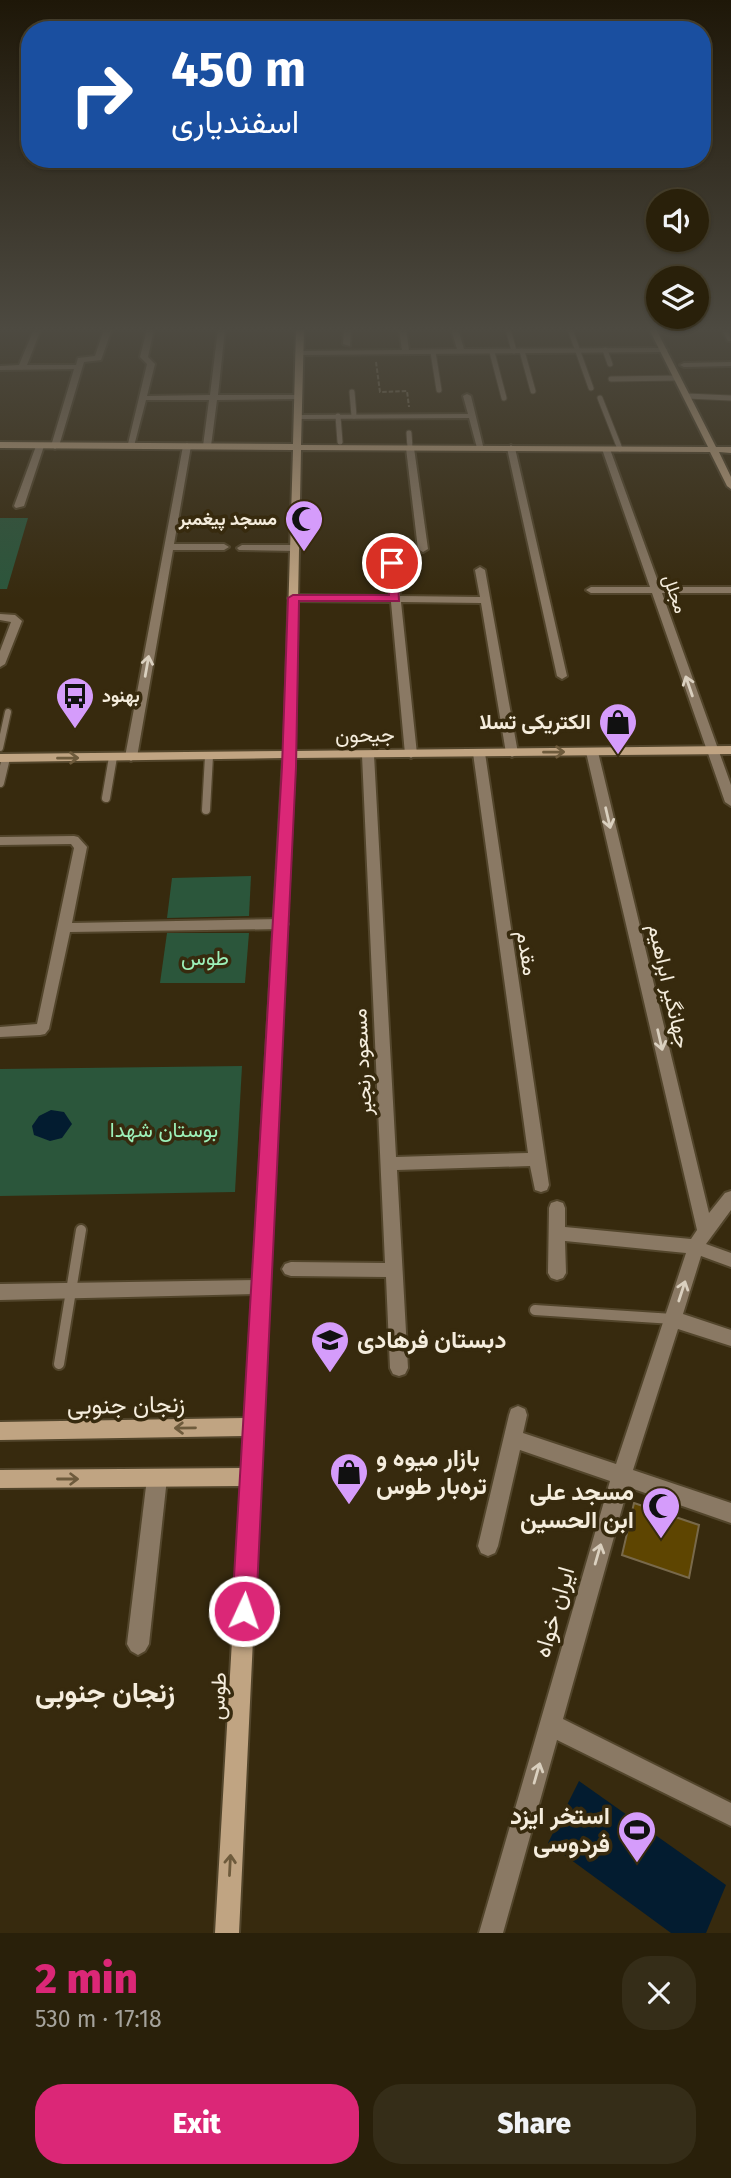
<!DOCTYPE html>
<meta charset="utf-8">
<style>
body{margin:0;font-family:"Fira Sans",Vazirmatn,sans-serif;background:#352d18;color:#f1f3f6;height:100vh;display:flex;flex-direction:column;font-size:26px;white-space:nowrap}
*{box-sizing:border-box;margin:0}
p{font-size:23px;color:#a5a39c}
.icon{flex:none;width:38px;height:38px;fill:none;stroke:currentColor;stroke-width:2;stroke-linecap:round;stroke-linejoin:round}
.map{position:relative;height:1933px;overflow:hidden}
.details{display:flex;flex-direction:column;background:#29200a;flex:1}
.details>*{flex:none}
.banner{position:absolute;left:21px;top:21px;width:690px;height:147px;border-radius:28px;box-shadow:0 2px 5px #0004,0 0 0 2px #453e2b;background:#1a4fa0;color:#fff;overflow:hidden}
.buttons{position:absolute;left:646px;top:189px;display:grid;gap:14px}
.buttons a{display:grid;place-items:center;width:63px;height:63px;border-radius:50%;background:#29200a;box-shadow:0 2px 5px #0004,0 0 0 2px #453e2b;font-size:35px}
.pin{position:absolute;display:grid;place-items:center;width:60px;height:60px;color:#fff;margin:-30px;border:4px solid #fff;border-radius:50%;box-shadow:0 2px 7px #0007}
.me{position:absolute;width:77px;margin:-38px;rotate:3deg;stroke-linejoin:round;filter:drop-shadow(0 0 5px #0008)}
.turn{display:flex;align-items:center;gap:24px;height:147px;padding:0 35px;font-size:32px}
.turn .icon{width:91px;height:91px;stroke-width:2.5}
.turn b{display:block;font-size:49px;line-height:60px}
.round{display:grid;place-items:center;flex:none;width:74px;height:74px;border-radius:28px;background:#352d18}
.overview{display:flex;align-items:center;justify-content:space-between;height:119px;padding:0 35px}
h1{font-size:42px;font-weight:800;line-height:52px;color:#db2777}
.primary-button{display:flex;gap:14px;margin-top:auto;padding:14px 35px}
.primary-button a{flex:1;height:80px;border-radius:28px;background:#db2777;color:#fff;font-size:28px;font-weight:800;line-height:80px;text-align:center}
.primary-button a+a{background:#352d18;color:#f1f3f6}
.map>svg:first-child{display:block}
.green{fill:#2b563b}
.water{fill:#031c30}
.building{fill:#5e4501;stroke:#78694b;stroke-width:2}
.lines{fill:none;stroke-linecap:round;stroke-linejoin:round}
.lane-far3-casing{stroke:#52452b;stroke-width:7}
.lane-far2-casing{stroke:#52452b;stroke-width:9}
.lane-far1-casing{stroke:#52452b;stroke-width:11}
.lane-casing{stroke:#52452b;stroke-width:14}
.street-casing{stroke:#52452b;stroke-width:4}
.secondary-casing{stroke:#52452b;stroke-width:4}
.path{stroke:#7e735b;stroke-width:2;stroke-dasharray:4.5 2;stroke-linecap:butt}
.lane-far3{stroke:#8a7964;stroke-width:5}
.lane-far2{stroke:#8a7964;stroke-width:6}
.lane-far1{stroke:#8a7964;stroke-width:8}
.lane{stroke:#8a7964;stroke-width:10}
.street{fill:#8a7964;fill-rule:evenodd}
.secondary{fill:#c0a482;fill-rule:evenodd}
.oneway{stroke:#dad0bf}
.oneway2{stroke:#6e5b3c}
.route{fill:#db2777;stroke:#8e194d;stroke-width:2}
.labels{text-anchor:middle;stroke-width:7;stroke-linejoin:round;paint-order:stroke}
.far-poi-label{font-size:18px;font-weight:bold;fill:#f5eddd;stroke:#372a0e;text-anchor:end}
.far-street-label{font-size:18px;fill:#f5eddd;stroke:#372a0e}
.poi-label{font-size:21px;font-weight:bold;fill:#f5eddd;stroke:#372a0e;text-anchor:end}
.street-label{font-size:21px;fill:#f5eddd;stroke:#372a0e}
.park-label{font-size:21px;fill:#9df1b9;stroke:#372a0e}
.near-poi-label{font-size:24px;font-weight:bold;fill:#f5eddd;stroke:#372a0e;text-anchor:start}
.near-street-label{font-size:24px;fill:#f5eddd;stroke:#372a0e}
.near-neighbourhood-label{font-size:28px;font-weight:bold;fill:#f5eddd;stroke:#372a0e}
</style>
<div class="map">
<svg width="731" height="1933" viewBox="0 0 731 1933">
<rect width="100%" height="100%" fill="#372a0e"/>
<g class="green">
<polygon points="28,518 7,589 0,589 0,518"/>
<polygon points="251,876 249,916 167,918 172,878"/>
<polygon points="167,933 249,933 245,983 160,983"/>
<polygon points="242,1066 235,1192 0,1196 0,1069"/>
</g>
<g class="water">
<polygon points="51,1110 64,1112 72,1124 62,1138 50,1141 34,1135 32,1126 39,1116"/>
<polygon points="579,1781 726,1885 706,1933 671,1933 548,1843"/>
</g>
<polygon class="building" points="634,1503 699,1525 689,1578 622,1555"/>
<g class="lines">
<defs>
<g id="lane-far3">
<polyline points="508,329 514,351"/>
<polyline points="570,329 591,388"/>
<polyline points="605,350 610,364"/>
<polyline points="522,351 533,391"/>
<polyline points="433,352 439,390"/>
<polyline points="492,352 504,398"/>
<polyline points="611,379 678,378"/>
<polyline points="352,392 354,416"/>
<polyline points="687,396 731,398"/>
<polyline points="600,398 620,449"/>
<polyline points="338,416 340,442"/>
<polyline points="409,433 410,448"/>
</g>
<polyline id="lane-far2" points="0,748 8,712"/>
<g id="lane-far1">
<polyline points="0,783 6,758"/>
<polyline points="106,798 113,757"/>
<polyline points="206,810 209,756"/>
</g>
<g id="lane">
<polyline points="535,1310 673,1319"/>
<polyline points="59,1364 81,1230"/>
</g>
<g id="street">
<polygon points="34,329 41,329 27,365 76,365 78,358 95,356 104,329 112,329 101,360 84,362 59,446 55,449 51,446 74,369 0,370 0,366 19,365"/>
<polygon points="147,329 154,329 148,357 155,364 147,396 210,395 218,329 225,329 218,395 297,395 301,397 297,399 217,400 211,446 207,449 203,446 209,400 146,400 134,446 127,448 147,364 140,357"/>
<polygon points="344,329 351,329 350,346 343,344"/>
<polygon points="399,329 406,329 409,350 457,349 451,329 458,329 464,349 664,348 668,350 664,352 299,355 295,353 299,351 402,350"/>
<polygon points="721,329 728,329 731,341 728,341"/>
<polygon points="731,362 731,366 684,367 680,365 684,363"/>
<polygon points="467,394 471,396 484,450 477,448 469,418 298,419 294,417 298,415 468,414 463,396"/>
<polygon points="40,443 44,446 24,506 16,508 14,506 36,446"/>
<polygon points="187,443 191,446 174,544 224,544 229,547 224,550 173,550 137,757 131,761 125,757 183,446"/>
<polygon points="410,445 414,448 428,549 423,552 418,549 406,448"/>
<polygon points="511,445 515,448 567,676 562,679 557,676 507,448"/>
<polygon points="603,447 610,449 660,587 731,587 731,593 662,593 731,785 731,806 725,802 652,593 591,593 586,590 591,587 650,587 602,449"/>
<polygon points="242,545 295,545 300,548 295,551 239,550 237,548"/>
<polygon points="392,560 397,563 400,596 480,597 475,570 480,567 485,570 518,753 516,755 512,757 506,753 481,603 401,602 417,754 411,758 405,754 391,602 293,601 288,598 293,595 390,596 387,563"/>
<polygon points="0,614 15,615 22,621 5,664 0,667 0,651 11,622 0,620"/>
<polygon points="592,748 598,752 709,1213 725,1193 731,1191 731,1210 706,1244 731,1253 731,1267 701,1256 683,1314 731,1330 731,1346 678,1329 633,1470 731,1503 731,1523 628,1487 563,1719 731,1803 731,1826 557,1740 503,1933 479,1933 610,1481 520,1450 498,1546 495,1553 488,1556 481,1553 478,1546 509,1415 511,1409 518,1406 525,1409 527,1415 523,1433 616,1464 686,1253 565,1241 566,1273 563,1278 557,1280 551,1278 548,1273 549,1208 551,1203 557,1201 563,1203 565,1208 565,1227 691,1239 697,1230 586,752"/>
<polygon points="479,749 485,753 549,1185 547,1190 541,1192 535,1190 530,1166 397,1170 408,1368 405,1374 399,1376 393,1374 390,1368 386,1277 291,1276 285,1274 282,1269 285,1264 291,1262 385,1263 362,755 364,753 368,751 374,755 396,1157 528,1153 473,753"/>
<polygon points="74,836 78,837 87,847 72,923 281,919 288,924 281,929 70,932 49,1029 45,1034 40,1035 0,1037 0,1027 37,1024 74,848 71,844 0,845 0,837"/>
<polygon points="261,1280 267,1282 270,1287 267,1292 261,1294 0,1300 0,1284"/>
<polygon points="157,1469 164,1471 167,1478 149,1644 145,1651 138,1655 131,1651 127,1644 147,1478 150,1471"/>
</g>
<polygon id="secondary" points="296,329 304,329 301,445 708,447 649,329 656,329 716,447 731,447 731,453 719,452 731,477 731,489 727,486 710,452 301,450 295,751 731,746 731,754 295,758 239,1933 215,1933 241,1486 0,1488 0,1470 242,1468 244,1436 0,1440 0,1422 245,1418 283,758 0,762 0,754 284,751 293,450 0,448 0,442 293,444"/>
</defs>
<use href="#lane-far3" class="lane-far3-casing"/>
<use href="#lane-far2" class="lane-far2-casing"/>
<use href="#lane-far1" class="lane-far1-casing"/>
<use href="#lane" class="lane-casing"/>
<use href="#street" class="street-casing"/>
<use href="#secondary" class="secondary-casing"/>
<polyline class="path" points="376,362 380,392 407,391 409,407"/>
<use href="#lane-far3" class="lane-far3"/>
<use href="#lane-far2" class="lane-far2"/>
<use href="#lane-far1" class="lane-far1"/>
<use href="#lane" class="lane"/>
<use href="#street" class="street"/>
<use href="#secondary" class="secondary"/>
</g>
<defs><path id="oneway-shaft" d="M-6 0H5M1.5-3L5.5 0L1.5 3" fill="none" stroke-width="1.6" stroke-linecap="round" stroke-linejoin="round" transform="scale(1.75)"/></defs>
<g class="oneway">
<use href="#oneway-shaft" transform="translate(147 666) rotate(-80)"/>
<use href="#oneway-shaft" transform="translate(689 686) rotate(-109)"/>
<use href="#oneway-shaft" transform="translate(608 818) rotate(77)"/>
<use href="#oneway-shaft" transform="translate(660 1040) rotate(77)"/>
<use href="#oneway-shaft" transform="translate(682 1291) rotate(-72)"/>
<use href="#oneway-shaft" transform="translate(598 1554) rotate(-74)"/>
<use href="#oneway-shaft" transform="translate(537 1773) rotate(-74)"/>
</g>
<g class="oneway2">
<use href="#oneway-shaft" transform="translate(554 752) rotate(-1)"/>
<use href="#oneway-shaft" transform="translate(68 758) rotate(-1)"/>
<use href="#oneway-shaft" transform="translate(185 1428) rotate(179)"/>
<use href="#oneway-shaft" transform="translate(68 1479)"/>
<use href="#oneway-shaft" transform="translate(230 1865) rotate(-87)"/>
</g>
<linearGradient id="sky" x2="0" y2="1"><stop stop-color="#1e1708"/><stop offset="0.55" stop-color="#4d4a41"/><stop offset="1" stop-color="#4d4a41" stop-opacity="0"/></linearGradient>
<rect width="731" height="599" fill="url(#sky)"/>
<polygon class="route" points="392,559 397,563 399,601 299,601 296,767 256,1611 252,1620 244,1623 235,1620 232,1611 282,767 288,598 293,595 389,595 386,563"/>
<defs>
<symbol id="mosque-pin" viewBox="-11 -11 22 30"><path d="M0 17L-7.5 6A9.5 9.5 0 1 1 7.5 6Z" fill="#d59cfb" stroke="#372a0e"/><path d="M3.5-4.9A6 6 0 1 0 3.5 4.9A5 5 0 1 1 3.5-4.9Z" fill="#111"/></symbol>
<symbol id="bus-pin" viewBox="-11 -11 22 30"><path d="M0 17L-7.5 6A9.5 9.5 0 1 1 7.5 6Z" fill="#d59cfb" stroke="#372a0e"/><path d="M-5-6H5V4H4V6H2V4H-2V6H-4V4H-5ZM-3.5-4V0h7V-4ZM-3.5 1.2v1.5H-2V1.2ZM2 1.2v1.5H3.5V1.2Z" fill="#111"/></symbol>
<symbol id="shop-pin" viewBox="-11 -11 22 30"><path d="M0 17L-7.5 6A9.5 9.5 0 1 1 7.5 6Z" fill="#d59cfb" stroke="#372a0e"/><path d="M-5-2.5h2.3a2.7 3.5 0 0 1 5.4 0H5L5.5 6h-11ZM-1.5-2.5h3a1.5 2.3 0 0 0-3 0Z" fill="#111"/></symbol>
<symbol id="school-pin" viewBox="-11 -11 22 30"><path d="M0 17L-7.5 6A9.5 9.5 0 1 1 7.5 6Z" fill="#d59cfb" stroke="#372a0e"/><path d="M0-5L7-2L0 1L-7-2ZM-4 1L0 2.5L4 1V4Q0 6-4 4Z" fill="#111"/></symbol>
<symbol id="stadium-pin" viewBox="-11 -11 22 30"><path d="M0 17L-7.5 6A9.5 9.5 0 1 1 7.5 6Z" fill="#d59cfb" stroke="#372a0e"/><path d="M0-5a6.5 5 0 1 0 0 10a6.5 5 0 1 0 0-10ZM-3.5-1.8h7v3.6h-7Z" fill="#111"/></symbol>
</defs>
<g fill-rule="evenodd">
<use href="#mosque-pin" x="282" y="497" width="44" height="60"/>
<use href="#bus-pin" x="53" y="674" width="44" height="60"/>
<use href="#shop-pin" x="596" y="700" width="44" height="60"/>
<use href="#school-pin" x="308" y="1318" width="44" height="60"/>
<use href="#shop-pin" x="327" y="1450" width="44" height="60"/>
<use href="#mosque-pin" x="639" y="1484" width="44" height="60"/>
<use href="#stadium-pin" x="615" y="1808" width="44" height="60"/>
</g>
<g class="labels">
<g class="far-poi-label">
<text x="277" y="525">مسجد پیغمبر</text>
<text x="102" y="702" text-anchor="start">بهنود</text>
</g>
<g class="far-street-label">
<text transform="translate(675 594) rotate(71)" y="6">مجلل</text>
</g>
<g class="poi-label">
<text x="591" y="729">الکتریکی تسلا</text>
</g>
<g class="street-label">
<text transform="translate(365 735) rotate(-1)" y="7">جیحون</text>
<text transform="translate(527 953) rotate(81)" y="7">مقدم</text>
<text transform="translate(669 986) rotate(77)" y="7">جهانگیر ابراهیم</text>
<text transform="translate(362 1062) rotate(-93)" y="7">مسعود رنجبر</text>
<text transform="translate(218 1696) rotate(-87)" y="7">طوس</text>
</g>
<g class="park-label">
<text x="205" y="965">طوس</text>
<text x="164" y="1137">بوستان شهدا</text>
</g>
<g class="near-poi-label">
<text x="357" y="1348">دبستان فرهادی</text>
<text x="376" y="1466">بازار میوه و<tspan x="376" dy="28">تره‌بار طوس</tspan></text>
<text x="634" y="1500" text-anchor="end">مسجد علی<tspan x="634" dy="28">ابن الحسین</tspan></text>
<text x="610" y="1824" text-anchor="end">استخر ایزد<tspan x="610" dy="28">فردوسی</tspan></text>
</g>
<g class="near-street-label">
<text transform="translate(126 1405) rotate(-1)" y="8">زنجان جنوبی</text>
<text transform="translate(554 1612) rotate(-74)" y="8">ایران خواه</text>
</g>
<g class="near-neighbourhood-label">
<text x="105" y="1702">زنجان جنوبی</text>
</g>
</g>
</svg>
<div class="buttons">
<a><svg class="icon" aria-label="sound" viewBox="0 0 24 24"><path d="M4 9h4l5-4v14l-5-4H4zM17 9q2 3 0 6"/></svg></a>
<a><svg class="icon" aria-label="layers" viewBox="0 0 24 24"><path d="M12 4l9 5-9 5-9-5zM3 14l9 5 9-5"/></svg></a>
</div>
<div class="pin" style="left:392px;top:563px;background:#d93025"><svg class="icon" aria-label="arrive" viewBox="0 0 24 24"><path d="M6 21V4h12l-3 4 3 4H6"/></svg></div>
<svg class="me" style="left:244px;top:1611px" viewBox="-20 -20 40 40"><circle r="17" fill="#db2777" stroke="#fff" stroke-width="3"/><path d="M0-11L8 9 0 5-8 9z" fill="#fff"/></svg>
<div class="banner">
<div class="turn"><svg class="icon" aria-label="right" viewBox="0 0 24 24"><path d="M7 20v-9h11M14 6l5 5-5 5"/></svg><div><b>450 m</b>اسفندیاری</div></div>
</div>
</div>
<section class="details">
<div class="overview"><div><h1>2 min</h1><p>530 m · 17:18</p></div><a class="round"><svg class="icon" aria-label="close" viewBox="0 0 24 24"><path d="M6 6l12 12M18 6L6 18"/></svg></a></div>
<div class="primary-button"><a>Exit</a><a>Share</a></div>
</section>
